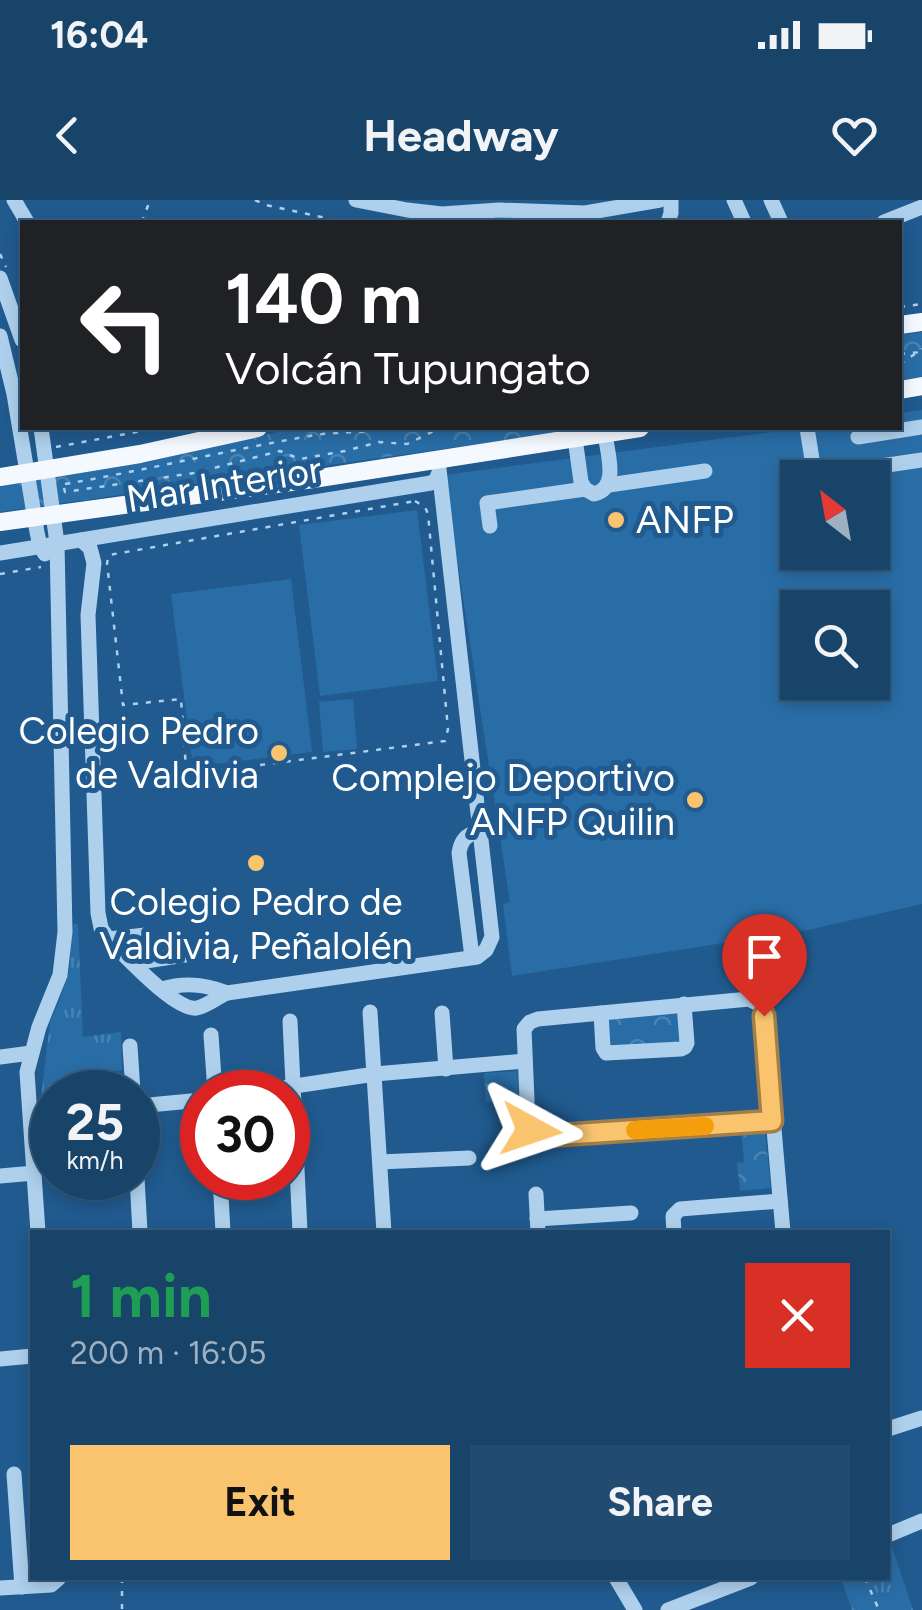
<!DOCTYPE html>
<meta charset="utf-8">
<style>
body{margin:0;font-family:Figtree,sans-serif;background:#214b70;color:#f1f3f6;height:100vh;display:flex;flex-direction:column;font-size:38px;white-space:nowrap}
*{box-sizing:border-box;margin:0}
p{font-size:32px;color:#9fb0c1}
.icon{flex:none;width:55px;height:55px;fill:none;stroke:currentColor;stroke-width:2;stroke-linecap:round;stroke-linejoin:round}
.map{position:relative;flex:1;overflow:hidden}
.details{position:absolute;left:30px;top:1030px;width:860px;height:350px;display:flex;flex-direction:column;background:#18446a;border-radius:0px;box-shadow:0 5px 15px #0003,0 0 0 2px #365c7e}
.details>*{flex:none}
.guide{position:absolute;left:20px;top:20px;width:882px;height:210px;border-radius:0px;box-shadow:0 5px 15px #0003,0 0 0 2px #365c7e;background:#202124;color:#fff;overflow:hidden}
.needle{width:65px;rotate:329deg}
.controls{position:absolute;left:780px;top:260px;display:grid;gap:20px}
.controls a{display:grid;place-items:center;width:110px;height:110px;border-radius:0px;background:#18446a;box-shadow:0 5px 15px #0003,0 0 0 2px #365c7e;font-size:50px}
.speed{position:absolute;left:30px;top:870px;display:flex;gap:20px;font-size:50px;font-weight:700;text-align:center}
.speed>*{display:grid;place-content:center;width:130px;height:130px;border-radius:50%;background:#18446a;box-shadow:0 5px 15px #0003,0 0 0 2px #365c7e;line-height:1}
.speed small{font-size:25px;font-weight:400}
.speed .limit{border:15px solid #d22;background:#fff;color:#111}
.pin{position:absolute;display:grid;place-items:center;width:85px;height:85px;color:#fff;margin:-102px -42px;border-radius:50% 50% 50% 0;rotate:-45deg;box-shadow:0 0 10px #0007}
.pin .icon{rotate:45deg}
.me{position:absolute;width:110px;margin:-55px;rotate:95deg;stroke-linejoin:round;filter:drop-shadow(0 0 8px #0008)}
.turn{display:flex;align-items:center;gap:35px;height:210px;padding:0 40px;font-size:45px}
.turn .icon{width:130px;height:130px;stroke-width:2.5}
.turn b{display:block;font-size:70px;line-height:85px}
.round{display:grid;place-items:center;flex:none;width:105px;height:105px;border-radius:0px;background:#214b70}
.summary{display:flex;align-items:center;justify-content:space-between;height:170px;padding:0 40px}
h1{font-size:60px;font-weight:700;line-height:75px;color:#1e9e55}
.button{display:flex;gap:20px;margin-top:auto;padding:20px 40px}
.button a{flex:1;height:115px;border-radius:0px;background:#fac46f;color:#111;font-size:40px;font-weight:700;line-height:115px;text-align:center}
.button a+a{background:#214b70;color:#f1f3f6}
.status{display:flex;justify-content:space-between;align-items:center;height:70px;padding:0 50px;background:#18446a;direction:ltr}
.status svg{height:28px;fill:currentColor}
header{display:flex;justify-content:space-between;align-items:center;height:130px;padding:0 40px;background:#18446a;font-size:45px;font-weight:700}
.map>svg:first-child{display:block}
.grass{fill:url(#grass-tufts)}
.park{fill:url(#park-crowns)}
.garden{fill:#296da6;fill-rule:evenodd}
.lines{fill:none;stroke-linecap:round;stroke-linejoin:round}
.path{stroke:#aed0ec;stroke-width:2.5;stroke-dasharray:5 8;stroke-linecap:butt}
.minor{stroke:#aed0ec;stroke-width:15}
.major{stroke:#f4f9ff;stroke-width:18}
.route-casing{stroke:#a27f48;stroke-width:25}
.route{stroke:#fac46f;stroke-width:18}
.slow{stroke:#f59e0b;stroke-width:18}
.poi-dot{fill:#fac46f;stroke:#205a8e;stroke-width:4}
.labels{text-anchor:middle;stroke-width:10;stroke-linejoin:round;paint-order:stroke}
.street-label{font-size:38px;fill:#fff;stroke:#205a8e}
.poi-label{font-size:38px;fill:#fff;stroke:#205a8e;text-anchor:end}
</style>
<div class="status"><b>16:04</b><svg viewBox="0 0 49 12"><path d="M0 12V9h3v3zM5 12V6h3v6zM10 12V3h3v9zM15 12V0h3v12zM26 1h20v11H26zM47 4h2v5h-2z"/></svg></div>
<header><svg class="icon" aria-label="back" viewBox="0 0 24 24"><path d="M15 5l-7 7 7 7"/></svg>Headway<svg class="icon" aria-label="heart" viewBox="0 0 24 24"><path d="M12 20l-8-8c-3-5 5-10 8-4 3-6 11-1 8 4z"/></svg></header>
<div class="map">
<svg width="922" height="1410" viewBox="0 0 922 1410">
<defs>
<pattern id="grass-tufts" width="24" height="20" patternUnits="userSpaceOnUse" patternTransform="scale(2.5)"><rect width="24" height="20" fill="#296da6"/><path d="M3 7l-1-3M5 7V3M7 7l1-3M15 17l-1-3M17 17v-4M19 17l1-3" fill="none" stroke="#4983b3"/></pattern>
<pattern id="park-crowns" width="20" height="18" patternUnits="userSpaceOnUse" patternTransform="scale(2.5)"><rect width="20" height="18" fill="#296da6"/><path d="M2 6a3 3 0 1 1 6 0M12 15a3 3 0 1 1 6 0" fill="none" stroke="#4983b3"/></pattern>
</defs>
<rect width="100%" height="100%" fill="#205a8e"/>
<g class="grass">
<polygon points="73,724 78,724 83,837 121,832 122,870 88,877 87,886 91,888 91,892 52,892 48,911 52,912 52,918 41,921 40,906 50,822 59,802 69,772"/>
<polygon points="892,1347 913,1410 852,1410 841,1378 888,1378 888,1348"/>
</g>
<g class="park">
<polygon points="922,132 922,178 900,181 900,135"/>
<polygon points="294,228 590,228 0,312 0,286 144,263"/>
<polygon points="681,812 683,844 611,851 605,819"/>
<polygon points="517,871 519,900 486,902 484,873"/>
<polygon points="741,928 763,929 765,931 771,988 740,991 737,963 744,962"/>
</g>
<g class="garden">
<path d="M922 210V704L808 730 512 776 503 704 510 702 444 275 803 228H900V213ZM798 278H872V352H798ZM798 408H872V482H798Z"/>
<polygon points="417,310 438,481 320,496 299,325"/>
<polygon points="291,379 312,552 193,567 171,394"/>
<polygon points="353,499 357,549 323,552 319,502"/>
<polygon points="81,841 84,892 52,892 52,895 49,842"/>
</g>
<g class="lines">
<g class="path">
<polyline points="255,0 266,5 344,22"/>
<polyline points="142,22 150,0"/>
<polyline points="0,54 6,67"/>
<polyline points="900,107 922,104"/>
<polyline points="900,154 922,152"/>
<polyline points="900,164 922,149"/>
<polyline points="56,247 158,228"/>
<path d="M65 284C147 270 228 250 310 236 336 231 362 234 388 228"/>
<polyline points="64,288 65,292 194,273 280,251 300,259 345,251 379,242 407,244 440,228"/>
<polygon points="415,301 425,307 428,314 448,529 445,541 191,574 186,568 181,499 123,505 107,363 109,355"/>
<polyline points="0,374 41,367"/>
<polyline points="122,1378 122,1410"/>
<polyline points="865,1378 879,1410"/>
</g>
<g class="minor">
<polyline points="14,0 27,22"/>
<polyline points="356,0 407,10 442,14 499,10 585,13 660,0"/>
<polyline points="734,0 744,22"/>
<polyline points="771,0 781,22"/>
<polyline points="668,22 671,13 671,0"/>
<polyline points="884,22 922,7"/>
<polyline points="0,78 22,140"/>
<polyline points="0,136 14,194 37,332 40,346 45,354"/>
<polyline points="807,228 815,278"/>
<polyline points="858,237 922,227"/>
<polyline points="575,238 581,282 585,289"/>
<polyline points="861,269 922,260"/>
<polyline points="609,285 705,271"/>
<path d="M490 326 487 303 585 289 594 294C620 288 607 253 605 233"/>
<path d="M81 340 90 348 94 363 88 415 98 713 101 728 108 739C124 754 176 812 197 808 207 806 218 797 227 793L477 757 486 750 492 737 438 260"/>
<polyline points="0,353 431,283 436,280 438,275"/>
<polyline points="108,739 146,735"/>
<path d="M472 757 459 653C461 640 466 635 479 631"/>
<polyline points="133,763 191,754"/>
<path d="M162 789C185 782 205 784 227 793"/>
<polyline points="370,812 384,1032"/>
<polyline points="442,813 446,869"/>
<polyline points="601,813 603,848 606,853 681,849 685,847 687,843 684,804"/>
<polyline points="290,821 300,1032"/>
<polyline points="211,835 215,892"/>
<polyline points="130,846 133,892"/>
<polyline points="0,857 31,853"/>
<polyline points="254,892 375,874 525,861"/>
<polyline points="138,906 202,900"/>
<polyline points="772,921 539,935 531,930 528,924 524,829 530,822 538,819 749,799 760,805 764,815 783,1032"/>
<polyline points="380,962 469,958"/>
<polyline points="0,976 34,973"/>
<polyline points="137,978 140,1032"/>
<polyline points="220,978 223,1032"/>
<polyline points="536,994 538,1032"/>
<polyline points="537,1019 631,1013"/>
<polyline points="38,1032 27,872 39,827 60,775 65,732 57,343 41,228"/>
<polyline points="674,1032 673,1016 680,1009 780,1001"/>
<polyline points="0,1159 32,1156"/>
<polyline points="888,1229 922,1218"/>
<polyline points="14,1274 22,1387"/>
<polyline points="888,1335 922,1321"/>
<polyline points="616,1378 635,1410"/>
<polyline points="0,1388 51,1385 59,1378"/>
<polyline points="668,1410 751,1378"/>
</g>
<g class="major">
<polyline points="900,125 922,122"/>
<polyline points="900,190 922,186"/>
<polyline points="0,277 140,254 258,228"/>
<polyline points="0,322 313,279 640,228"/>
</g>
</g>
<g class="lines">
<defs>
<polyline id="route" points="531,930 536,934 545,936 772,921 764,816"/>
</defs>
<use href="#route" class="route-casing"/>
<use href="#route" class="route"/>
<polyline class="slow" points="635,930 705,926"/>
</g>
<g class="poi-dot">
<circle cx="616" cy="320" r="10"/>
<circle cx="279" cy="553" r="10"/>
<circle cx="695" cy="600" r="10"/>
<circle cx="256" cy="663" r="10"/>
</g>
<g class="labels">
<g class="street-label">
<text transform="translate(224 284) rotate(-9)" y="13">Mar Interior</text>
</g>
<g class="poi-label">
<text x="636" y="333" text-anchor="start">ANFP</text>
<text x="259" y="544">Colegio Pedro<tspan x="259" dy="44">de Valdivia</tspan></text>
<text x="675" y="591">Complejo Deportivo<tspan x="675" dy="44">ANFP Quilin</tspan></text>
<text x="256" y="715" text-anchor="middle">Colegio Pedro de<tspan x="256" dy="44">Valdivia, Peñalolén</tspan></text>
</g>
</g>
</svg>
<div class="controls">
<a><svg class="needle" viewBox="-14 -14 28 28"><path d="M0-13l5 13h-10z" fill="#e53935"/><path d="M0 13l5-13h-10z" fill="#9fb0c1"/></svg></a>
<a><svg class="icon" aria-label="search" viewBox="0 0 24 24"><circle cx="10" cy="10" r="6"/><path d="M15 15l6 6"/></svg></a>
</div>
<div class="speed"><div>25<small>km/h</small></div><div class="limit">30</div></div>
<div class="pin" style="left:764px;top:816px;background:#d93025"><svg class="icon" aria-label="arrive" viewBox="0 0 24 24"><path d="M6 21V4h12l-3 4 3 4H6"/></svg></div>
<svg class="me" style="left:531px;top:930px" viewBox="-20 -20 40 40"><path d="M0-17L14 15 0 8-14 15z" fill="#fac46f" stroke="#fff" stroke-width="4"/></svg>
<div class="guide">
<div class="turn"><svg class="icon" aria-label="left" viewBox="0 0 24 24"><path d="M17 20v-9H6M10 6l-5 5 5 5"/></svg><div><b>140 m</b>Volcán Tupungato</div></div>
</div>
<section class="details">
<div class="summary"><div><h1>1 min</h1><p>200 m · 16:05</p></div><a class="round" style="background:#d93025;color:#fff"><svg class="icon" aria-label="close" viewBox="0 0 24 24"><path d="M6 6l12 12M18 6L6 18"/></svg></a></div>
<div class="button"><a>Exit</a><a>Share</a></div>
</section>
</div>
